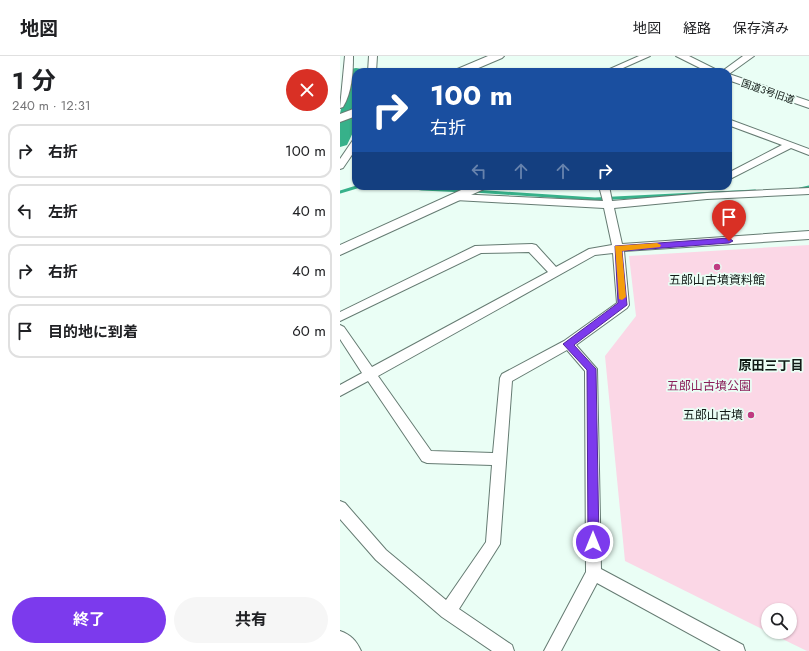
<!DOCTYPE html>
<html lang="ja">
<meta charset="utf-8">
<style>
body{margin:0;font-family:Jost,"Noto Sans JP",sans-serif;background:#f6f6f6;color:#202124;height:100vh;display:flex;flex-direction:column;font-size:15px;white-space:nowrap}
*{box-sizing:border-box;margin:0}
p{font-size:13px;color:#757577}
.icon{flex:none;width:22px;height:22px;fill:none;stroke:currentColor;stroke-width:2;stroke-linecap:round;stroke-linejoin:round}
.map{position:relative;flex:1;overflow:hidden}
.side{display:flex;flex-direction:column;background:#fff;width:340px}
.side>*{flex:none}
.top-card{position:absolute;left:12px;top:12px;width:380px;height:122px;border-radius:12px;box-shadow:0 1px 3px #0004;background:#1a4fa0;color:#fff;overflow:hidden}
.controls{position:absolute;left:421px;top:547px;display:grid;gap:8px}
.controls a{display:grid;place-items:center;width:36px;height:36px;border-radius:50%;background:#fff;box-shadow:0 1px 3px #0004;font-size:20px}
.pin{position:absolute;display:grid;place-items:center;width:34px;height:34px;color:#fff;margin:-41px -17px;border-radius:50% 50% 50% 0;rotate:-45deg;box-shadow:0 0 4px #0007}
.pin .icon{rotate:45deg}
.me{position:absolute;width:44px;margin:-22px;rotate:0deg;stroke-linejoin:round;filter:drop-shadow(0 0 3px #0008)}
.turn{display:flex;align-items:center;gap:14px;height:84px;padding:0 12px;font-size:18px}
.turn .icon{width:52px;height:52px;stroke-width:2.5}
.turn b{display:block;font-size:28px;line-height:34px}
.lanes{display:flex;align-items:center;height:38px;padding:0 12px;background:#0003;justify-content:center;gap:20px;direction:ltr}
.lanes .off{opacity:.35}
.round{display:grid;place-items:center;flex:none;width:42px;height:42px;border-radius:21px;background:#f6f6f6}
.headline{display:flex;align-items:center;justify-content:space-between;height:68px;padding:0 12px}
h1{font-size:24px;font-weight:700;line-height:30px}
.cta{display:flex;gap:8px;margin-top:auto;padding:8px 12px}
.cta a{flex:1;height:46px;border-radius:24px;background:#7c3aed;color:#fff;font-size:16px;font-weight:700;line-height:46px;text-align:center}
.cta a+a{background:#f6f6f6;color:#202124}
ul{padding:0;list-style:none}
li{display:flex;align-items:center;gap:12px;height:54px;margin:0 8px 6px;padding:0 4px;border:2px solid #e0e0e0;border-radius:12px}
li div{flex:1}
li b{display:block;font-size:15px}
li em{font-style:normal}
header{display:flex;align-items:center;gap:24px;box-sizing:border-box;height:56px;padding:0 20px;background:#fff;border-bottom:1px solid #e0e0e0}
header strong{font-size:19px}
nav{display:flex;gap:22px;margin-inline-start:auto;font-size:14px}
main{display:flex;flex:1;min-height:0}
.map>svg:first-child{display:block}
.green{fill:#fbd7e6}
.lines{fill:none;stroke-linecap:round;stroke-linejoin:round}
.stream{stroke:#37b18a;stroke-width:3}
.river{fill:#37b18a;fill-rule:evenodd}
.minor-casing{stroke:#657b72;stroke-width:2}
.tertiary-casing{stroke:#657b72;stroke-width:2}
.secondary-casing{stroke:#657b72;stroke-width:2}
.trunk-casing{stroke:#657b72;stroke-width:2}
.minor{fill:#fff;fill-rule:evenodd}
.tertiary{fill:#fff;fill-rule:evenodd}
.secondary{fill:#fff;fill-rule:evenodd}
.trunk{fill:#fff;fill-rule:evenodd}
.route{fill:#7c3aed;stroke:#51269a}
.slow{fill:#f59e0b}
.poi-dot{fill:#bf3b81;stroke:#eafef5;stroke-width:1.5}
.labels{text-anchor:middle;stroke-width:3.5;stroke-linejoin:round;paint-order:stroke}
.far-street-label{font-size:10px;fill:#111a16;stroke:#eafef5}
.poi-label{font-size:12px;fill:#111a16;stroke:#eafef5}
.park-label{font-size:12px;fill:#8a1f5a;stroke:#eafef5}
.neighbourhood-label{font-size:13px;font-weight:bold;fill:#111a16;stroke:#eafef5}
</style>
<header>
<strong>地図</strong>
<nav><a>地図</a><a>経路</a><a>保存済み</a></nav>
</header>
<main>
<section class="side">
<div class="headline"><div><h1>1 分</h1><p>240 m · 12:31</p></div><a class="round" style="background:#d93025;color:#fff"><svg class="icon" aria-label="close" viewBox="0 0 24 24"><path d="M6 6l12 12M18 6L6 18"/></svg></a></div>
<ul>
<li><svg class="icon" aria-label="right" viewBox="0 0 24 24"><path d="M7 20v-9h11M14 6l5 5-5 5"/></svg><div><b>右折</b></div><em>100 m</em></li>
<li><svg class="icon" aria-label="left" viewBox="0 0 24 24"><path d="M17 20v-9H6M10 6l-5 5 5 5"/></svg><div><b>左折</b></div><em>40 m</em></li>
<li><svg class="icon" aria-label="right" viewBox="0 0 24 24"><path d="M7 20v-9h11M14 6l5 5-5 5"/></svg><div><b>右折</b></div><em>40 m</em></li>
<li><svg class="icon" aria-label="arrive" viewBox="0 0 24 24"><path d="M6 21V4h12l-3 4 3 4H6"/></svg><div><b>目的地に到着</b></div><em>60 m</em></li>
</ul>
<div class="cta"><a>終了</a><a>共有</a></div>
</section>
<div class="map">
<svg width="469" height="595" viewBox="0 0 469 595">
<rect width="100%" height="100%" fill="#eafef5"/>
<polygon class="green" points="469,189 469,595 467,595 428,576 450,576 450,554 428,554 428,576 285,505 265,300 296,260 289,200"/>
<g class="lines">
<g class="stream">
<polyline points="62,130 82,133 126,135"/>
<polyline points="460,133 469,131"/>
<polyline points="134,135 255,143 415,135"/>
<polyline points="0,136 20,130"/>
</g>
<polygon class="river" points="16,12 22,13 24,16 16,16 16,70 7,89 0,91 0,58 8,17 10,13"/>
<defs>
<g id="minor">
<path d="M5 0H13C13 17 12 36 3 51L0 52Z"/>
<polygon points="29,0 37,0 36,16 28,16"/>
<polygon points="299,0 310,0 274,16 263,16"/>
<polygon points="388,63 469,93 469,99 451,92 388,124 388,117 442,89 388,69"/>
<polygon points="16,83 16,93 3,112 0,113 0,103 13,84"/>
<path d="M259 130H269L272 145 367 137 469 132V138L367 143 274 152 282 188 469 175V183L284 195 289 249 287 252 236 289 257 313 261 513 403 589 405 595H381L257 527 221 595H204L246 516 245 315 227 294 172 325 160 488 119 553 172 589 174 595H152L102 561 36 504 0 463V445L5 447 46 494 106 544 146 486 152 409 87 407 82 405 28 325 0 340V329L22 317 0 283V269L4 271 32 311 208 216 189 196 141 197 0 265V256L135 190 192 188 196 189 216 211 249 193 272 189 264 152 115 144 110 141 115 138 263 145ZM273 197 277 247 224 285 162 318 160 322 153 397 91 395 38 320 255 199Z"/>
</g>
<g id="tertiary">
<polygon points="336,0 349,0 381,16 403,0 414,0 389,18 469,45 469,52 388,24 388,16 368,16"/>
<polygon points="130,130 146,130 144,133 0,199 0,189"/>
</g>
<g id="secondary">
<polygon points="148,0 164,0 162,2 129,16 113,16 115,14"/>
<polygon points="16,52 16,60 0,66 0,58"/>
</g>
<path id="trunk" d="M0 575C11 579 16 584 21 595H0Z"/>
</defs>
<use href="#minor" class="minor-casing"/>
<use href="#tertiary" class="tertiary-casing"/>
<use href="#secondary" class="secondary-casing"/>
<use href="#trunk" class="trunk-casing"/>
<use href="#minor" class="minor"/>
<use href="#tertiary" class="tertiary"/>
<use href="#secondary" class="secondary"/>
<use href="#trunk" class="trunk"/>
</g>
<polygon class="route" points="389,182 393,185 389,187 282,195 287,249 234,289 256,313 259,486 257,489 253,491 249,489 248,486 247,314 223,288 278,247 275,190"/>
<polygon class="slow" points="317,187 321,189 320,191 282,195 286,241 282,244 279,243 275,190"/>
<g class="poi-dot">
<circle cx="377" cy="211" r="4"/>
<circle cx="411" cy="359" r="4"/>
</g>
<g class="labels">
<g class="far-street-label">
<text transform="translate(428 35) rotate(19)" y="4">国道3号旧道</text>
</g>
<g class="poi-label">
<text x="377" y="228">五郎山古墳資料館</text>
<text x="403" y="363" text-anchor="end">五郎山古墳</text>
</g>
<g class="park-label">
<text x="369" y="334">五郎山古墳公園</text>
</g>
<g class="neighbourhood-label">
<text x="431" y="314">原田三丁目</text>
</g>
</g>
</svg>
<div class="controls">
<a><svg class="icon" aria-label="search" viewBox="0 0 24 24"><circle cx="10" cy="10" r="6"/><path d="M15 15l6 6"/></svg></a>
</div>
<div class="pin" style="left:389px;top:185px;background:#d93025"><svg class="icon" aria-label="arrive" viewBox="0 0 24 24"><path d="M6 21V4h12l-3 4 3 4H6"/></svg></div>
<svg class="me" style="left:253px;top:486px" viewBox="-20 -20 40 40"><circle r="17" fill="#7c3aed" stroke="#fff" stroke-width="3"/><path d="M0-11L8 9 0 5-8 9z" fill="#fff"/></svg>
<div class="top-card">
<div class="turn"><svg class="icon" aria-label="right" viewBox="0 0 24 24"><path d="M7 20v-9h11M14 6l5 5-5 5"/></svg><div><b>100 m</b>右折</div></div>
<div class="lanes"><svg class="icon off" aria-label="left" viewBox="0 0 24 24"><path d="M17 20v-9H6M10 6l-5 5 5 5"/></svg><svg class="icon off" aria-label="ahead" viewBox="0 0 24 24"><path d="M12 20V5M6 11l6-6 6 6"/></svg><svg class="icon off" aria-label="ahead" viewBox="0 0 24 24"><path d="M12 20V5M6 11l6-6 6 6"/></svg><svg class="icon" aria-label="right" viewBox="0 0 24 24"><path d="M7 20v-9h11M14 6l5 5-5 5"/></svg></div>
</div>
</div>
</main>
